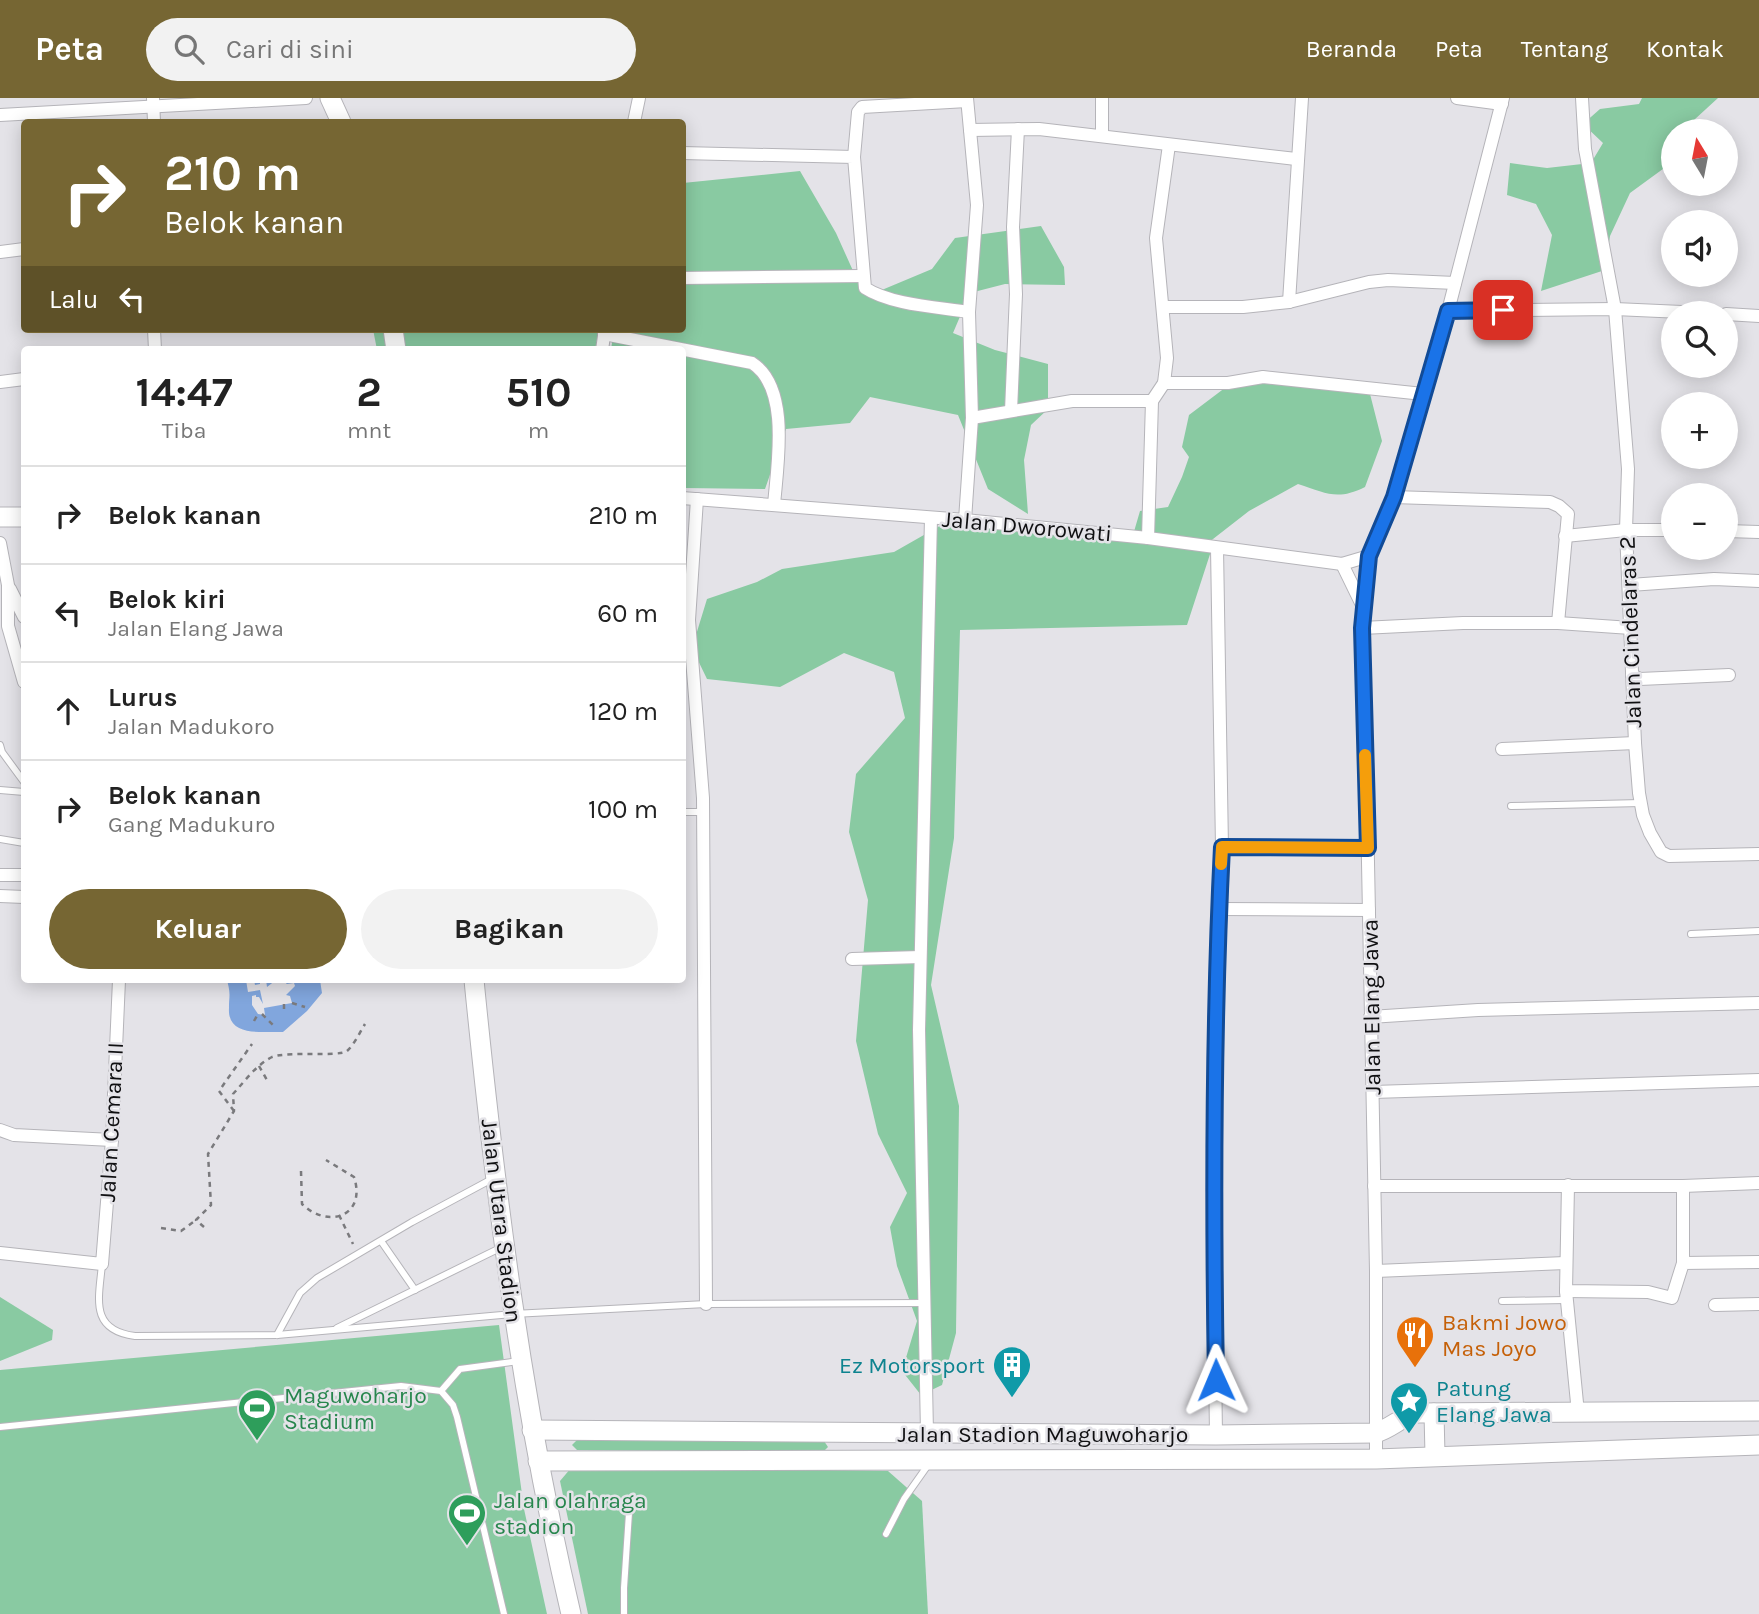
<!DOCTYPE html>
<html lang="id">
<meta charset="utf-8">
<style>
body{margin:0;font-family:Karla,sans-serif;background:#f2f2f2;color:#222;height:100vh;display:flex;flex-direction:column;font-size:26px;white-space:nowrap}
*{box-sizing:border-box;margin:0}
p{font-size:23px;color:#767676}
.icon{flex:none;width:38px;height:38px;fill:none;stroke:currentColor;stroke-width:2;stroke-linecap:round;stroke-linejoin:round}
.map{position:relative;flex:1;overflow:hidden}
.details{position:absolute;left:21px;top:248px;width:665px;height:637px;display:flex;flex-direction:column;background:#fff;border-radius:7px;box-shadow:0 4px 18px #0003}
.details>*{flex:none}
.guide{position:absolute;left:21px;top:21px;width:665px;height:214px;border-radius:7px;box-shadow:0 4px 18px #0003;background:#766633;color:#fff;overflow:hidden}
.needle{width:46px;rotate:350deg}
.controls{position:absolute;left:1661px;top:21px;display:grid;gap:14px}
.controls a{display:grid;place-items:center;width:77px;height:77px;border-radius:50%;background:#fff;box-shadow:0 4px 18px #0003;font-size:35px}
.pin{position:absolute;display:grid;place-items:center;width:60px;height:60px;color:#fff;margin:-30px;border-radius:14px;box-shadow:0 4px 10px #0006}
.me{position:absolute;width:77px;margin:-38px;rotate:359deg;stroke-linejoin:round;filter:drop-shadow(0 0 5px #0008)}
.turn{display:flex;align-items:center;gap:24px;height:147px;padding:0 28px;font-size:32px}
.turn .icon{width:91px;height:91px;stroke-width:2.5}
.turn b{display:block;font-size:49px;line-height:60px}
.then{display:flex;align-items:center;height:66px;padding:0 28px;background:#0003;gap:14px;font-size:26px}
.eta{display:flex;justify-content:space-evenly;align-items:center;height:119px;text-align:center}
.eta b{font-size:42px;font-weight:700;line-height:49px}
.cta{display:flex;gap:14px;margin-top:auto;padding:14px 28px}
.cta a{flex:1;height:80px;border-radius:42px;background:#766633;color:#fff;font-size:28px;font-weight:700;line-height:80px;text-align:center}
.cta a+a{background:#f2f2f2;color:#222}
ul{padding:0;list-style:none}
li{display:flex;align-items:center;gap:21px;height:98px;padding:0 28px;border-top:2px solid #e0e0e0}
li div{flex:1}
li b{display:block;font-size:26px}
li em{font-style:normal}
header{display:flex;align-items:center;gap:42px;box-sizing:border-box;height:98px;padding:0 35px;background:#766633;color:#fff}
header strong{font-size:33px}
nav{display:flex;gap:38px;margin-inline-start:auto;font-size:24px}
.search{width:490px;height:63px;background:#f2f2f2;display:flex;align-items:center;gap:18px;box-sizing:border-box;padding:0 24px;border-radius:38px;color:#767676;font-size:26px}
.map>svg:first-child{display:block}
.green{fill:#89caa2}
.water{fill:#81a6dd}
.pier{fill:#e4e3e8}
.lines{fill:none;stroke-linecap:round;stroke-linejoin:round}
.lane-casing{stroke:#b5b4b9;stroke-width:8}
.street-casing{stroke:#b5b4b9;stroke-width:14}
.secondary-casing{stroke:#b5b4b9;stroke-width:21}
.path{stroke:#7a7a7d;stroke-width:2.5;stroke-dasharray:5 5;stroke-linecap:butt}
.lane{stroke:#fff;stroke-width:6}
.street{stroke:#fff;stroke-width:12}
.secondary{stroke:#fff;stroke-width:19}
.route-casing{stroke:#114b97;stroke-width:18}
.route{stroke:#1a73e8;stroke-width:12}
.slow{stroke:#f59e0b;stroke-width:12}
.labels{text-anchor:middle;stroke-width:5;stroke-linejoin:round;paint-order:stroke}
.street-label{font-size:23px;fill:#101012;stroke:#e4e3e8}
.food-label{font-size:23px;fill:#c56008;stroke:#e4e3e8;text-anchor:start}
.culture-label{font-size:23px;fill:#0d838f;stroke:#e4e3e8;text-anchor:end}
.leisure-label{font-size:23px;fill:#27864d;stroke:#e4e3e8;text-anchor:start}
</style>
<header>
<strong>Peta</strong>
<div class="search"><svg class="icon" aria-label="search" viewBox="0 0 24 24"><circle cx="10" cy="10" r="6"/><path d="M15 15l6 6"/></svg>Cari di sini</div>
<nav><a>Beranda</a><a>Peta</a><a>Tentang</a><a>Kontak</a></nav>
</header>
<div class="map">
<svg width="1759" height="1516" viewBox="0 0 1759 1516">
<rect width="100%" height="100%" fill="#e4e3e8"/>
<g class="green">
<polygon points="1642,0 1718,0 1682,33 1673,33 1673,51 1667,68 1630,95 1610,138 1605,172 1541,193 1552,137 1536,106 1507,97 1510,65 1547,70 1591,65 1603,45 1583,26 1600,11 1639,6"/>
<polygon points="800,73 836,135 854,175 877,194 932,171 955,140 1041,128 1064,169 1065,187 1005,186 970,195 953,235 995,252 1048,266 1048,311 1031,327 1024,362 1028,416 988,391 958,317 870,299 850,325 786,331 765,391 683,390 682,252 611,252 614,231 682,231 683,85"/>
<polygon points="373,231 599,231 595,252 377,252"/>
<path d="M1242 277 1370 296 1382 343 1365 389C1337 403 1326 395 1298 386L1249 413 1204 448 1212 450 1187 527 960 532 954 740 931 887 959 1008 956 1235 942 1287 921 1297 902 1273 917 1223 897 1168 890 1129 907 1095 878 1036 856 943 868 802 849 734 856 676 905 620 894 574 844 555 780 589 707 581 692 550 707 501 757 484 782 471 894 454 952 421 1133 437 1140 413 1168 409 1182 379 1189 359 1182 349 1189 317Z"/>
<polygon points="0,1199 53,1232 52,1242 0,1263"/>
<polygon points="499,1227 524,1411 547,1516 0,1516 0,1272"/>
<polygon points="577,1342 824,1343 828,1349 823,1354 577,1352 572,1347"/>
<polygon points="582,1368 888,1373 922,1403 928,1516 588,1516 560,1383 571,1370"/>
</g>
<path class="water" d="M227 882H320L322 895 307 913 283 934C264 933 227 940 229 910 229 897 231 897 227 882Z"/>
<polygon class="pier" points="246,882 254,882 255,887 260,886 260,882 266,882 267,889 276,882 282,882 287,886 294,885 295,888 286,897 290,898 292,905 264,910 265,917 258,916 252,907 252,898 256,897 256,899 259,899 263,906 260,892 248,894"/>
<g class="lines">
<defs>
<g id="lane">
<polyline points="0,647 2,654 24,684"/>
<polyline points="0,692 24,694"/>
<polyline points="1511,708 1641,705"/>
<polyline points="682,714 703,714"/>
<polyline points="0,741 24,745"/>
<polyline points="1691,836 1759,833"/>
<polyline points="381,1143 415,1192"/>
<path d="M102 1166C99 1200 89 1232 135 1238L277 1237 513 1216 706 1206 924 1205"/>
<polyline points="1502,1203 1566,1202"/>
<polyline points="337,1230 500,1150"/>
<polyline points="277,1237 300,1195 317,1180 412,1124 492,1081"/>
<polyline points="441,1293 460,1271 519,1263"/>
<polyline points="0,1329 401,1288 441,1293 453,1307 457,1319 504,1516"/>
<polyline points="886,1436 904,1401 928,1367"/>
<polyline points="624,1516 624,1490 629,1415"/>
</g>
<g id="street">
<polyline points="153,0 154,24"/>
<polyline points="1102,0 1102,38"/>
<polyline points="1457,0 1502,6"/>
<polyline points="1582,0 1585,51 1615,211 1628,371 1626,432 1635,645 1639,695 1643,717 1650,735 1661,754 1669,758 1759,756"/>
<polyline points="0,17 306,0"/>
<polyline points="634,24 639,0"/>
<polyline points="970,32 1039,31 1296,61"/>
<path d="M682 55 854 59 865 190C891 207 938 209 969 214"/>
<polyline points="854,59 858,14 862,9 967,3"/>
<polyline points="0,154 24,151"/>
<polyline points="682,180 862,178"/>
<polyline points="1289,204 1302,0"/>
<polyline points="1163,209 1243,209 1289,204 1369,184 1388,182 1455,185"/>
<polyline points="1448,213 1615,211 1704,215"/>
<polyline points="1726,216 1759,218"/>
<polyline points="154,231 155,252"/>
<path d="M604 236 752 265C791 290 777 368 774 407"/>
<polyline points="602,252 605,231"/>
<polyline points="0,284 24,281"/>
<polyline points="1164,285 1228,285 1263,279 1423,296"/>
<polyline points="1011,313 1016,196 1013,129 1018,31"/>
<polyline points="972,320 1072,303 1152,303"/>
<polyline points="1393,399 1550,404 1559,408 1568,416 1558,525"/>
<polyline points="682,400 965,422 1148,440 1342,466 1369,458"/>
<polyline points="697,401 689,522 703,700 706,1206"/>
<polyline points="965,422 972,320 969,214 977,107 967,0"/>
<polyline points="1726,433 1759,434"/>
<polyline points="1565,438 1626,432 1673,432"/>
<polyline points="1148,440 1152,303 1164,285 1167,260 1156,140 1169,47"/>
<polyline points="0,445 8,487 8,528 24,584"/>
<polyline points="1342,466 1363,509"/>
<polyline points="1630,487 1714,481 1759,483"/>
<polyline points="10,491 24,519"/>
<polyline points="1362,530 1463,525 1558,525 1631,530"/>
<polyline points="1632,577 1640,581 1729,577"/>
<polyline points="1502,651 1635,645"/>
<polyline points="1222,749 1368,750"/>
<polyline points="0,777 24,777"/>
<polyline points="0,798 24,799"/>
<polyline points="1218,811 1369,812"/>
<polyline points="852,861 920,859"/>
<polyline points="1370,919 1478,912 1759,905"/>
<polyline points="1373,994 1759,982"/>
<polyline points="0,1032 14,1037 112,1042"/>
<polyline points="1568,1087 1566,1193 1648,1194 1672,1200 1683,1165 1759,1164"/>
<polyline points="1374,1088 1683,1088 1759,1085"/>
<polyline points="0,1155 102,1166 112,1042 119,882"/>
<polyline points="1683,1165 1683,1088"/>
<polyline points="1376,1173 1565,1165"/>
<polyline points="1566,1193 1578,1315"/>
<polyline points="1715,1207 1759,1206"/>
<polyline points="927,1335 919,932 931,420"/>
<polyline points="1216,1337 1213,1119 1218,811 1222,749 1217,450"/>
<polyline points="1376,1361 1376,1173 1363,509 1369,458 1393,399 1448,213 1503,0"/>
</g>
<g id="secondary">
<polyline points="330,0 341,24"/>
<polyline points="393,231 396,252"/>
<polyline points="0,419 24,419"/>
<path d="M474 882C495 1095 522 1308 571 1516"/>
<polyline points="1434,1315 1435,1357"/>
<path d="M532 1332 1216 1337 1375 1335C1391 1331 1401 1318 1418 1315L1759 1313"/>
<polyline points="538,1363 1376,1361 1759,1347"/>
</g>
</defs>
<use href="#lane" class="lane-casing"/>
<use href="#street" class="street-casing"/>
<use href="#secondary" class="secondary-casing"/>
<g class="path">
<polyline points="292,905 305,909"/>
<polyline points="284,906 284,915"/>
<polyline points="262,916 275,929"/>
<polyline points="254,923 258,916"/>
<polyline points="259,968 267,982"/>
<polyline points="234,1013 219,993 252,946"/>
<path d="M301 1073 302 1106C327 1131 367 1119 354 1079L326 1062"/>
<polyline points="339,1117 353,1146"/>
<path d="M204 1129 196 1122 211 1107 208 1056 234 1013 233 996C245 983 256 967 272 959 288 953 340 959 347 953 354 947 360 934 365 926"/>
<polyline points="161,1130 181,1133 196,1122"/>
</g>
<use href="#lane" class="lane"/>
<use href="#street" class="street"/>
<use href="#secondary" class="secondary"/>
</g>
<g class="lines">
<defs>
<path id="route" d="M1216 1282C1213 1105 1213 927 1222 749L1368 750 1362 530 1369 458 1394 399 1448 213 1503 212"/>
</defs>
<use href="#route" class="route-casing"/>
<use href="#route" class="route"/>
<polyline class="slow" points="1221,766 1222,749 1368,750 1365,657"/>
</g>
<defs>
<symbol id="restaurant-pin" viewBox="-11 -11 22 30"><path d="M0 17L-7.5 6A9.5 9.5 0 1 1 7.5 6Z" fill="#e8710a" stroke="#e4e3e8"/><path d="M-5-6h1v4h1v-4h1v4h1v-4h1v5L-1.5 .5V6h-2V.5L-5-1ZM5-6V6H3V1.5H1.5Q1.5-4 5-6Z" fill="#fff"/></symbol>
<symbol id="building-pin" viewBox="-11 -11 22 30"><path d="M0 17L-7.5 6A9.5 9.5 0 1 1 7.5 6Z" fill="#0f9aa8" stroke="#e4e3e8"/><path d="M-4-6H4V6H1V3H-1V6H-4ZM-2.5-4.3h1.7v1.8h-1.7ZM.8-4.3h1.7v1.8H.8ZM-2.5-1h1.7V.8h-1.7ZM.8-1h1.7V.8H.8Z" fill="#fff"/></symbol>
<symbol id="sight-pin" viewBox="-11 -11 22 30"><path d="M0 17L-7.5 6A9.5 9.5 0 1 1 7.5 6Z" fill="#0f9aa8" stroke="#e4e3e8"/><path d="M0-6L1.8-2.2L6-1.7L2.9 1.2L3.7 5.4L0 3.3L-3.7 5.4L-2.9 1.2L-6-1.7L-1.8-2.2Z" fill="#fff"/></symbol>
<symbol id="stadium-pin" viewBox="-11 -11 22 30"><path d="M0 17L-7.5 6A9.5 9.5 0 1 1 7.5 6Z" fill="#2e9e5b" stroke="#e4e3e8"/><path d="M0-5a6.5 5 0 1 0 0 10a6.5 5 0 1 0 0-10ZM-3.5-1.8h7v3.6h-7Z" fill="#fff"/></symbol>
</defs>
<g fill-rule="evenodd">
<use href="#restaurant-pin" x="1393" y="1215" width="44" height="60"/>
<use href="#building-pin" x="990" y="1245" width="44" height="60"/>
<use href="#sight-pin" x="1387" y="1281" width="44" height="60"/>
<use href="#stadium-pin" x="235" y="1288" width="44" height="60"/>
<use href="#stadium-pin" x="445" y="1393" width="44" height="60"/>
</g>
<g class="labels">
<g class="street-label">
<text transform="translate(1027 428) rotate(5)" y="8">Jalan Dworowati</text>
<text transform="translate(1630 534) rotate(-92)" y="8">Jalan Cindelaras 2</text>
<text transform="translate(1371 909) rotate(-91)" y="8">Jalan Elang Jawa</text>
<text transform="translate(111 1024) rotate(-87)" y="8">Jalan Cemara II</text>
<text transform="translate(502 1123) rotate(83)" y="8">Jalan Utara Stadion</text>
<text x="1043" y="1344">Jalan Stadion Maguwoharjo</text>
</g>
<g class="food-label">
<text x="1442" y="1232">Bakmi Jowo<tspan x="1442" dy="26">Mas Joyo</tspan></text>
</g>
<g class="culture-label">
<text x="985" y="1275">Ez Motorsport</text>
<text x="1436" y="1298" text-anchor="start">Patung<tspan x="1436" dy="26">Elang Jawa</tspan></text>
</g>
<g class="leisure-label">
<text x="284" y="1305">Maguwoharjo<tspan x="284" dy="26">Stadium</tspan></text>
<text x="494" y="1410">Jalan olahraga<tspan x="494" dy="26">stadion</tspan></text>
</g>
</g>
</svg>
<div class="controls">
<a><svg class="needle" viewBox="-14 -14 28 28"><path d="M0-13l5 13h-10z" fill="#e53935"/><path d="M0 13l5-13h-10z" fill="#767676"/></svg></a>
<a><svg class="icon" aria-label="sound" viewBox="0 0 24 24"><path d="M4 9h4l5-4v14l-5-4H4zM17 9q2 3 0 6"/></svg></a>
<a><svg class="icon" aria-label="search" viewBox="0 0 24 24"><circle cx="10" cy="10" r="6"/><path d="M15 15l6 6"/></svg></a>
<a>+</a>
<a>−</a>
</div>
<div class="pin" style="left:1503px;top:212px;background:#d93025"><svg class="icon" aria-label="arrive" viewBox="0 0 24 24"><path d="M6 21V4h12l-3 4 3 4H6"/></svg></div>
<svg class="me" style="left:1216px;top:1282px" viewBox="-20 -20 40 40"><path d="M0-17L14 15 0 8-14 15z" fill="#1a73e8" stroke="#fff" stroke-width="4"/></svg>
<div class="guide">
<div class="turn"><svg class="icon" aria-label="right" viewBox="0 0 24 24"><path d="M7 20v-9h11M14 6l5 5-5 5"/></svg><div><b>210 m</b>Belok kanan</div></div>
<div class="then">Lalu<svg class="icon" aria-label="left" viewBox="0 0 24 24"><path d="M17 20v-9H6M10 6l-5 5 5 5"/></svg></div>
</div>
<section class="details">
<div class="eta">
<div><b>14:47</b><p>Tiba</p></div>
<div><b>2</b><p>mnt</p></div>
<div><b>510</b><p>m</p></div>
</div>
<ul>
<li><svg class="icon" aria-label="right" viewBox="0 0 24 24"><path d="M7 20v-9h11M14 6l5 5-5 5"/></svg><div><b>Belok kanan</b></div><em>210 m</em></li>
<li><svg class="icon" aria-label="left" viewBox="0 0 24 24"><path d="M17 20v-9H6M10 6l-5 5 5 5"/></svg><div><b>Belok kiri</b><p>Jalan Elang Jawa</p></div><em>60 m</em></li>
<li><svg class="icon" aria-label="ahead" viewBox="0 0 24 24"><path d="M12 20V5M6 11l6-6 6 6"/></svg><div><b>Lurus</b><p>Jalan Madukoro</p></div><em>120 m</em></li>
<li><svg class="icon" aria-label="right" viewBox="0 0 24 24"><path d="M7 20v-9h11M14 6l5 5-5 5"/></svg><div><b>Belok kanan</b><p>Gang Madukuro</p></div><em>100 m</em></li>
</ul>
<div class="cta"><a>Keluar</a><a>Bagikan</a></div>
</section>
</div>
